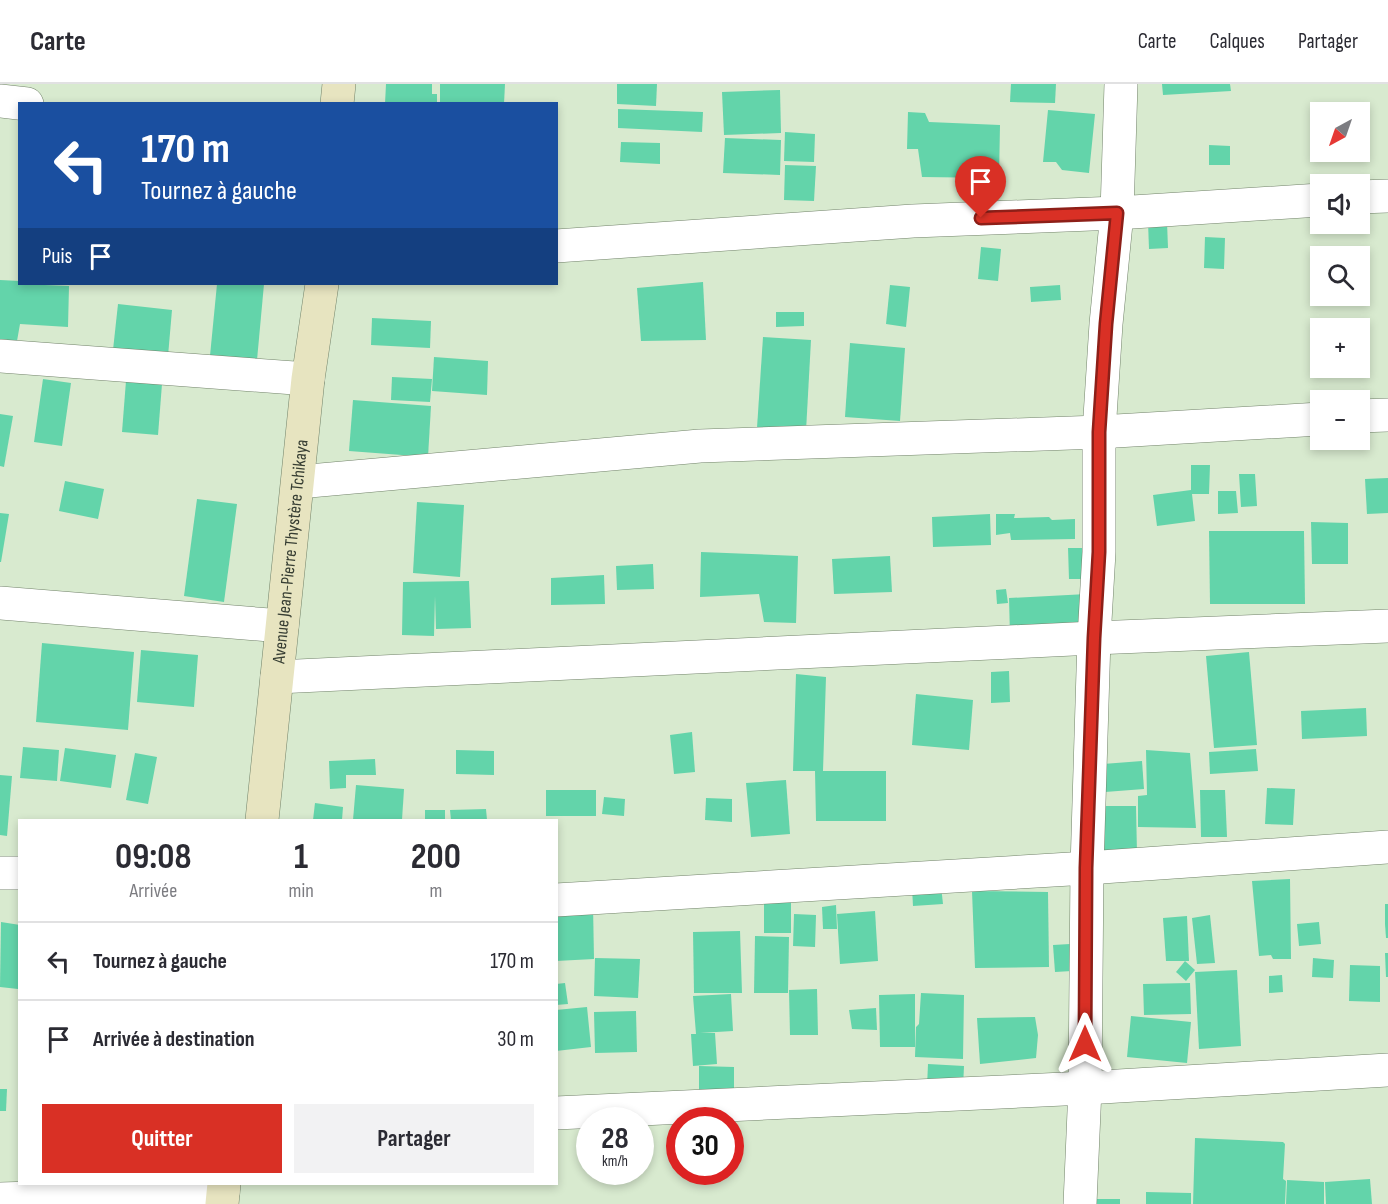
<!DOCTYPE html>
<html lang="fr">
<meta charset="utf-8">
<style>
body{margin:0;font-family:"Sofia Sans Condensed",sans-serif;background:#f2f2f3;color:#2b2b33;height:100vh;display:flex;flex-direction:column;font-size:22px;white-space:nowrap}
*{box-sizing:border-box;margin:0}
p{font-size:20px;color:#7c7c81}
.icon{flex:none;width:33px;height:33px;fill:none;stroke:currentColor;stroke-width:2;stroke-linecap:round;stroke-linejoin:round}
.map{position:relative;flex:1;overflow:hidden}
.sheet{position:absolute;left:18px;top:735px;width:540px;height:366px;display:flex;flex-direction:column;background:#fff;border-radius:0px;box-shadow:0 3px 9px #0003}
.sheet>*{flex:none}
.guide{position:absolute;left:18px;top:18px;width:540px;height:183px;border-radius:0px;box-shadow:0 3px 9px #0003;background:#1a4fa0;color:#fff;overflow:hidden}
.needle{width:39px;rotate:220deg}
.fabs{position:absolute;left:1310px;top:18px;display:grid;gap:12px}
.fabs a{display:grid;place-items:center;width:60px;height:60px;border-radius:0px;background:#fff;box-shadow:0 3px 9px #0003;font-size:30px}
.speed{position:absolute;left:576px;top:1023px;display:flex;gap:12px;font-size:30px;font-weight:700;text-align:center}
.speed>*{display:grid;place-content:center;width:78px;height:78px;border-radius:50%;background:#fff;box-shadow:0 3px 9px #0003;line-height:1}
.speed small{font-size:15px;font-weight:400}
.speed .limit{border:9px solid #d22;background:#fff;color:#111}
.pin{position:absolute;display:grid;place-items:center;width:51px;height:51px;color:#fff;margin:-62px -26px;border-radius:50% 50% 50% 0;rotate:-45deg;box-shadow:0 0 6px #0007}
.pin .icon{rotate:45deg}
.me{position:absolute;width:66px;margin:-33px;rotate:0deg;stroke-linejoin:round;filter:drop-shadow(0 0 4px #0008)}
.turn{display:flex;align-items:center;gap:21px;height:126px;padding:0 24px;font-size:27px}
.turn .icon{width:78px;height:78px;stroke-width:2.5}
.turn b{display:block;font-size:42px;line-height:51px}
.then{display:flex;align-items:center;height:57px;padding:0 24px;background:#0003;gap:12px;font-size:22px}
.eta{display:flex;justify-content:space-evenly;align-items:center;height:102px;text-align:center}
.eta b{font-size:36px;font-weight:700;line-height:42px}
.action{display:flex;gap:12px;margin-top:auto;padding:12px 24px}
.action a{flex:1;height:69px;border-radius:0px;background:#d93025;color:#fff;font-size:24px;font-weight:700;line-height:69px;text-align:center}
.action a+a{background:#f2f2f3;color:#2b2b33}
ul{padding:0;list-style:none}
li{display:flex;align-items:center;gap:18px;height:78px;padding:0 24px;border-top:2px solid #e1e1e2}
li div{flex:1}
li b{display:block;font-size:22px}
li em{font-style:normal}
header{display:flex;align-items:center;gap:36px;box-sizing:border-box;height:84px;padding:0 30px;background:#fff;border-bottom:2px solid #e1e1e2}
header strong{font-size:28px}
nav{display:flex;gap:33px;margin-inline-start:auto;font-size:21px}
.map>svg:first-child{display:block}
.building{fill:#63d4aa}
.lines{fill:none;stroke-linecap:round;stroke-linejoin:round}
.street-casing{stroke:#72836a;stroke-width:34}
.secondary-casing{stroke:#72836a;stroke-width:34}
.street{stroke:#fff;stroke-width:33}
.secondary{stroke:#e7e4c0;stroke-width:33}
.route-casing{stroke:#8d1f18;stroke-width:15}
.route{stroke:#d93025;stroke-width:10}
.labels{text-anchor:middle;stroke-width:5;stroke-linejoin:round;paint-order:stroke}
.street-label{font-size:18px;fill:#373e33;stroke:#e5f8dd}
</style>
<header>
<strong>Carte</strong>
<nav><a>Carte</a><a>Calques</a><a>Partager</a></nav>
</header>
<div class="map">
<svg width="1388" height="1120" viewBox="0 0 1388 1120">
<rect width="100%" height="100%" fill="#d8eacf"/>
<g class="building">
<polygon points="386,0 432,0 432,10 437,10 437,20 385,20"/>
<polygon points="440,0 505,0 504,20 440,20"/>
<polygon points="617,0 657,0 656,22 617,20"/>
<polygon points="1011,0 1056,0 1055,19 1010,18"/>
<polygon points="1162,0 1230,0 1231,7 1163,11"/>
<polygon points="780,6 781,49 724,51 722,8"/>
<polygon points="618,25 703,28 702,48 618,44"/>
<polygon points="1048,26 1095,30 1089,89 1062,86 1056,78 1043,78"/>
<polygon points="908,28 925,29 929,38 1000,41 999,94 922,93 918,65 907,65"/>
<polygon points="785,48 815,50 814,78 784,77"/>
<polygon points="725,54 781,56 780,91 723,89"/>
<polygon points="621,58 660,59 660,80 620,78"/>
<polygon points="1209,61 1230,62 1230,81 1209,81"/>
<polygon points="785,81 816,82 814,117 784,116"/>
<polygon points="1148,138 1167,138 1168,164 1149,165"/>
<polygon points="1205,153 1225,154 1224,185 1204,184"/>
<polygon points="981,163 1001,165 998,197 978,195"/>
<polygon points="0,196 20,197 20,200 69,202 68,243 20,240 17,257 0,255"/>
<polygon points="703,198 706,256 641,257 637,204"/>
<polygon points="217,200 264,200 256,287 209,282"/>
<polygon points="890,201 910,203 906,243 886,240"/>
<polygon points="1060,201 1061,216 1031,218 1030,203"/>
<polygon points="118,220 172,226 168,272 113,266"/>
<polygon points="776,228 804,228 804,242 776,243"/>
<polygon points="372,234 431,237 430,264 371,261"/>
<polygon points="763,253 811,256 806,347 757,344"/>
<polygon points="850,259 905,264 900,337 845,333"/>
<polygon points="434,273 488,277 487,311 432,307"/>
<polygon points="392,293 432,295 430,318 391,316"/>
<polygon points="43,295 71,299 62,362 34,358"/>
<polygon points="126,297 162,300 158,351 122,348"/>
<polygon points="353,316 431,322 428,373 349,367"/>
<polygon points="0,330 13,332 4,383 0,382"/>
<polygon points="1191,381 1210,381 1209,410 1192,410 1195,437 1157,442 1153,411 1191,406"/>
<polygon points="1239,390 1255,390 1257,422 1241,423"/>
<polygon points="1388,394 1388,429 1367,430 1365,395"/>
<polygon points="65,397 104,405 98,435 59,427"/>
<polygon points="1218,407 1236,407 1238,429 1218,430"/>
<polygon points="197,415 237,420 224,518 184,512"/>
<polygon points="417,418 464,421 460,493 413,489"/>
<polygon points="0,429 9,430 1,478 0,478"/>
<polygon points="990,430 991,461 933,463 932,433"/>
<polygon points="996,430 1015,430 1014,434 1049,433 1052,436 1075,435 1075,455 1011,456 1010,449 996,451"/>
<polygon points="1311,438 1348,439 1348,480 1312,480"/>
<polygon points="1209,447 1304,447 1305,520 1210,520"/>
<polygon points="1068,464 1087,464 1087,495 1069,495"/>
<polygon points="701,468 798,472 796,539 764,538 759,510 700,513"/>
<polygon points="890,472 892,508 834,510 832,475"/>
<polygon points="653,480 654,505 617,506 616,482"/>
<polygon points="604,491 605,520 551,521 551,494"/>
<polygon points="469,497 471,544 436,545 435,512 434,552 402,551 403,498"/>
<polygon points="1006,505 1008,519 997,520 996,506"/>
<polygon points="1087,510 1086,546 1010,552 1009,514"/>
<polygon points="42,559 134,568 128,646 36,638"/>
<polygon points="141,566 198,571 194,623 137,618"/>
<polygon points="1249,568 1257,661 1214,664 1206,572"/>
<polygon points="1009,587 1010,618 991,619 991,588"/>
<polygon points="796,590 826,593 823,687 886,687 886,737 816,737 815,687 793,687"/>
<polygon points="916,610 973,616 969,666 912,661"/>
<polygon points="1366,624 1367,652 1302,655 1301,627"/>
<polygon points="692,648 695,688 674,690 670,651"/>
<polygon points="23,663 59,666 57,697 20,694"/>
<polygon points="65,664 116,671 111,704 60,697"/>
<polygon points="1256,665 1258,687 1210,690 1209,668"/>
<polygon points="456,666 494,667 494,691 456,690"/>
<polygon points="1146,666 1190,669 1196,744 1138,743 1138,712 1147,711"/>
<polygon points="135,669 157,673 148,720 126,716"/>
<polygon points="375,675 376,691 346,691 346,704 330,705 329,677"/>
<polygon points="1142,677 1144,705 1105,708 1103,680"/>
<polygon points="0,691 12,692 7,752 0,751"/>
<polygon points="786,696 790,750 751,753 746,699"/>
<polygon points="356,701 404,705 402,736 353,736"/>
<polygon points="1267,704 1295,705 1293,741 1265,740"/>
<rect x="546" y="706" width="50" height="26"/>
<polygon points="1200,706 1225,706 1227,753 1201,753"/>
<polygon points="604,713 625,715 624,732 602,730"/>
<polygon points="706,714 732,715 732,738 705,736"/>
<polygon points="315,719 343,723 342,736 313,736"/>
<polygon points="1101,722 1136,722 1137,770 1101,770"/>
<polygon points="486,725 487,736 451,736 450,726"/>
<rect x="425" y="726" width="20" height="10"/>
<polygon points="1290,795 1291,875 1273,875 1271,871 1259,872 1252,797"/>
<polygon points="941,802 943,820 913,822 912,804"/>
<polygon points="972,807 1048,808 1049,883 975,884"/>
<rect x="764" y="814" width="27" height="35"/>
<polygon points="1385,820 1388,820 1388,854 1386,854 1385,840"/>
<polygon points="593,821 594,875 556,877 556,823"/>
<polygon points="836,821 837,845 823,845 822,823"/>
<polygon points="875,827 878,877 840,880 837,830"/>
<polygon points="794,830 816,831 815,863 793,862"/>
<polygon points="1210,831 1215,879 1197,880 1192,834"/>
<polygon points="1187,832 1189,877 1166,877 1163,834"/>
<polygon points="1,838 20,841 18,905 0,903"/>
<polygon points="1319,838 1321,860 1299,862 1297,840"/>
<polygon points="740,847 742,909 694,909 693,848"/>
<polygon points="755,852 789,853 788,909 754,909"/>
<polygon points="1070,860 1072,887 1055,888 1053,861"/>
<polygon points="1385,869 1388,869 1388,893 1386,893"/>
<polygon points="595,874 640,875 638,914 594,912"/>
<polygon points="1313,874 1334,876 1333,894 1312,893"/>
<polygon points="1185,877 1195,886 1186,897 1176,888"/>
<polygon points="1350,881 1380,882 1380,918 1349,917"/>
<polygon points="1237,886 1241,962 1199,965 1195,888"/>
<polygon points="1282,891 1283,908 1269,909 1269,892"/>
<polygon points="565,899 568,920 556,921 556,900"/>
<polygon points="1190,899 1191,930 1144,931 1143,900"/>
<polygon points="817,905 818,951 790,951 789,906"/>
<polygon points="921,909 964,911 963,975 915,973 916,943 919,940"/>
<polygon points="731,910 733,947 700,949 715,949 717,980 693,982 691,950 696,950 693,912"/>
<polygon points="915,910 915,963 880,963 879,911"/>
<polygon points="587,923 591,963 556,967 556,926"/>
<polygon points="876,924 877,946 852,945 849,926"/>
<polygon points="636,927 637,968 595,969 594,928"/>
<polygon points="1131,932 1191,938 1187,979 1127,973"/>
<polygon points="1035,933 1038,951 1036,974 980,980 977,934"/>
<polygon points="928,980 964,982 963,1004 927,1003"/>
<polygon points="699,982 734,983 734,1008 699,1007"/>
<polygon points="0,1005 7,1005 6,1027 0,1027"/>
<polygon points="1195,1054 1283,1058 1285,1060 1283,1095 1286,1097 1285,1120 1193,1120"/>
<polygon points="1370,1095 1372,1120 1326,1120 1325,1098"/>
<polygon points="1287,1096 1324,1098 1324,1120 1286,1120"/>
<polygon points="1146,1108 1191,1109 1191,1120 1146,1120"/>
<rect x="1097" y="1115" width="23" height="5"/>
</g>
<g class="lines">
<defs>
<g id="street">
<polyline points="0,17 27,20"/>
<polyline points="1359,113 1388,112"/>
<polyline points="556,162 913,137 1117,129 1320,116"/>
<polyline points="0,272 308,295"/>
<polyline points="1359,332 1388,331"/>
<polyline points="298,398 700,362 1099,348 1320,335"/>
<polyline points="0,519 282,542"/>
<polyline points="277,593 1094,554 1388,542"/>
<polyline points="0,789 20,789"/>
<polyline points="556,816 1087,784 1388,763"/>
<polyline points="556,1029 1085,1004 1388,986"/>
<polyline points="0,1115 223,1108"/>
<polyline points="1080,1120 1085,1004 1087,784 1094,554 1099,468 1099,348 1106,240 1117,129 1121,0"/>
</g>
<g id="secondary">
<polyline points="337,20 339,0"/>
<path id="s1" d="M262 736 308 295 322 200"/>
<polyline points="222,1120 224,1100"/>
</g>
</defs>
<use href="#street" class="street-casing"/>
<use href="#secondary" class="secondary-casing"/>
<use href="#street" class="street"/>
<use href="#secondary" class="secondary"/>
</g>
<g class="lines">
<defs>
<polyline id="route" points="981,134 1117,129 1106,240 1099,348 1099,468 1094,554 1086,784 1085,960"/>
</defs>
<use href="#route" class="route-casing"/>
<use href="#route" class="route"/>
</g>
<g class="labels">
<g class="street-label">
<text dy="6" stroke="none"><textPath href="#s1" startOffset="270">Avenue Jean-Pierre Thystère Tchikaya</textPath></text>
</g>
</g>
</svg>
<div class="fabs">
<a><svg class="needle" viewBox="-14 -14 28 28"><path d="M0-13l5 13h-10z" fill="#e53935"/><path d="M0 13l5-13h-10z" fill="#7c7c81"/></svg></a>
<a><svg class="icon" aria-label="sound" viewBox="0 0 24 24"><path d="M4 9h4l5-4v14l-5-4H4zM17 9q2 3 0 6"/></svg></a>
<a><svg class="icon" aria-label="search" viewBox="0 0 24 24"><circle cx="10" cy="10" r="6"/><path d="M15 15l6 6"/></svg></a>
<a>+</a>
<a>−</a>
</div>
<div class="speed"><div>28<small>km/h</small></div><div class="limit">30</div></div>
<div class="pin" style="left:981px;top:134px;background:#d93025"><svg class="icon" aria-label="arrive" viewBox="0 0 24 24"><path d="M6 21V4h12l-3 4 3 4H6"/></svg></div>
<svg class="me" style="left:1085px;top:960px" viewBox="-20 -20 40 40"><path d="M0-17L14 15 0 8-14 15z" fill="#d93025" stroke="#fff" stroke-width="4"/></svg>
<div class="guide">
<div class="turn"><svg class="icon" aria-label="left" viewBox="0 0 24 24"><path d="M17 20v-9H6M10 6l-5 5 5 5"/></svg><div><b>170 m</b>Tournez à gauche</div></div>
<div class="then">Puis<svg class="icon" aria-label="arrive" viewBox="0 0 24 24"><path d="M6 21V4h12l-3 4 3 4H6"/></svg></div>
</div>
<section class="sheet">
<div class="eta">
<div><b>09:08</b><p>Arrivée</p></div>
<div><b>1</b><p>min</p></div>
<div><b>200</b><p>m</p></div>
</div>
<ul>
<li><svg class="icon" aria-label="left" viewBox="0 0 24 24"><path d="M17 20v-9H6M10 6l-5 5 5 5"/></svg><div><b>Tournez à gauche</b></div><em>170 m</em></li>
<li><svg class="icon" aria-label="arrive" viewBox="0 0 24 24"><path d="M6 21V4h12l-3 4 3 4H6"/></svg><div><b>Arrivée à destination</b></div><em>30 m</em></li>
</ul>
<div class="action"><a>Quitter</a><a>Partager</a></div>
</section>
</div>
